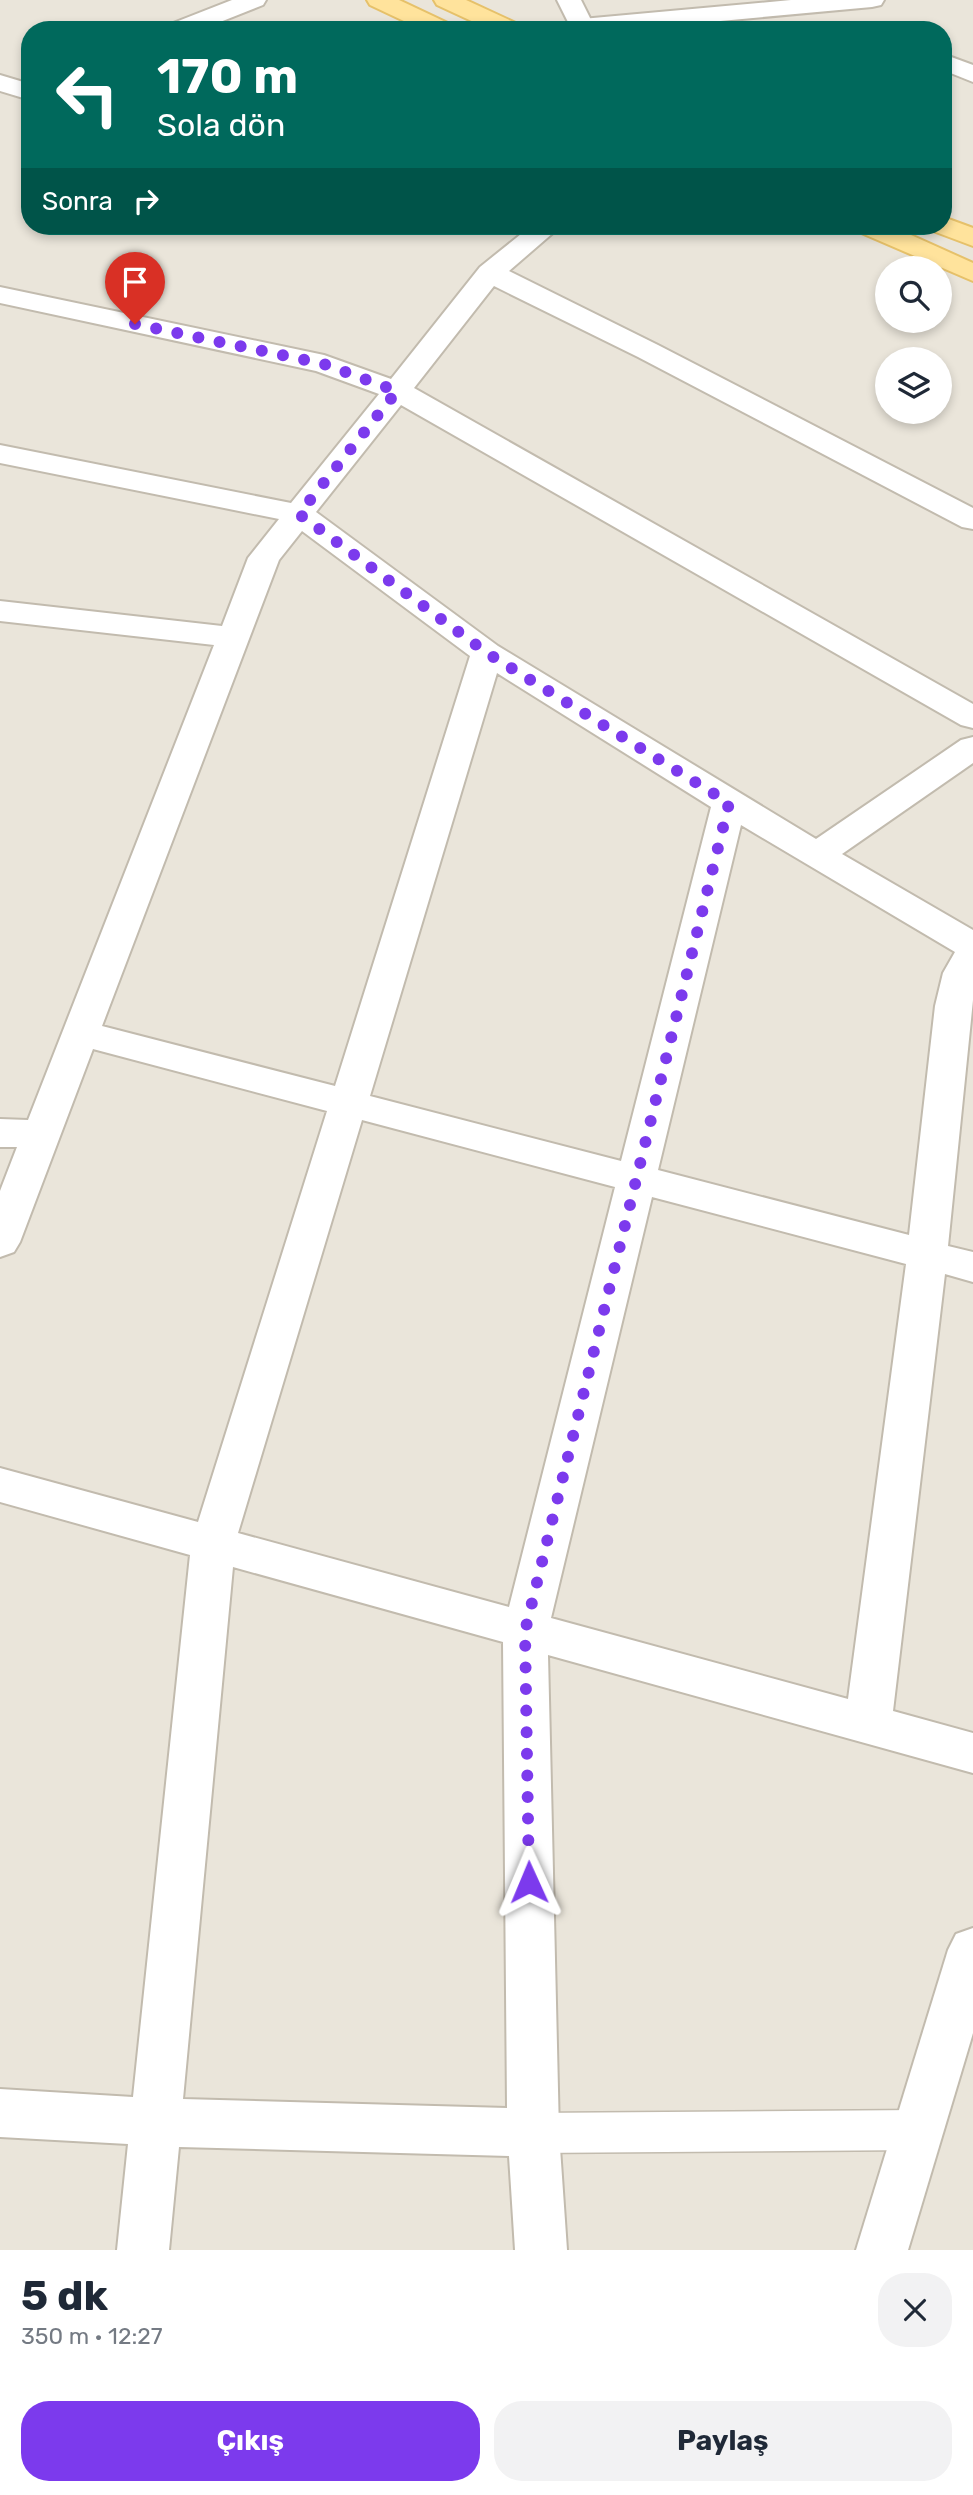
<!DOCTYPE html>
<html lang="tr">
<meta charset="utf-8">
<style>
body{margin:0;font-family:Rubik,sans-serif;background:#f2f2f3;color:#1f2937;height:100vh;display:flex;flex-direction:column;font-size:26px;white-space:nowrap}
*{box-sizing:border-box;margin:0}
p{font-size:23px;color:#747a83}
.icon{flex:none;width:38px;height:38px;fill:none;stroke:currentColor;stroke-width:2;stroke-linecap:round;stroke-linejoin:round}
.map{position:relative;height:2250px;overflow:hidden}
.panel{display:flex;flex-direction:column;background:#fff;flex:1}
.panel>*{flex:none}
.guide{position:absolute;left:21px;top:21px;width:931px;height:214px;border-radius:28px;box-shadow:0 4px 10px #0003;background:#00695c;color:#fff;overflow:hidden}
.buttons{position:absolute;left:875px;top:256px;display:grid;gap:14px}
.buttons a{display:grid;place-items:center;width:77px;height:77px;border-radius:50%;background:#fff;box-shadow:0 4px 10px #0003;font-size:35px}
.pin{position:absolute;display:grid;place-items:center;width:60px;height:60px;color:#fff;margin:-72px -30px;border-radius:50% 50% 50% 0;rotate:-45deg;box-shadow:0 0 7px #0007}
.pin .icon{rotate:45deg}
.me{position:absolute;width:77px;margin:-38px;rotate:359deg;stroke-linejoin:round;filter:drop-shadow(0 0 5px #0008)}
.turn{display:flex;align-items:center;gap:24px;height:147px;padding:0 21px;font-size:32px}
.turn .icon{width:91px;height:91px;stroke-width:2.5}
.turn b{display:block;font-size:49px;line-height:60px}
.then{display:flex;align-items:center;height:66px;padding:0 21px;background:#0003;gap:14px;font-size:26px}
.round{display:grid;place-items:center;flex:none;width:74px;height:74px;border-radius:28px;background:#f2f2f3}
.summary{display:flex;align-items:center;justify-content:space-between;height:119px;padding:0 21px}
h1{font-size:42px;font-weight:700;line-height:52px}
.action{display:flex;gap:14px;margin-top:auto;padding:14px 21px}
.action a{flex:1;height:80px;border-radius:28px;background:#7c3aed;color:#fff;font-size:28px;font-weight:700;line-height:80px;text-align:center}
.action a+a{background:#f2f2f3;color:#1f2937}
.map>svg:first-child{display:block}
.residential{fill:#eae5da;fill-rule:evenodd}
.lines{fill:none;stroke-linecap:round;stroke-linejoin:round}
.service-casing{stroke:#c2bbae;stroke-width:3}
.minor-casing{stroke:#c2bbae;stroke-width:4}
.tertiary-casing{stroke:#c2bbae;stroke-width:4}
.primary-casing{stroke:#e6c16a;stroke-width:4}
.service{fill:#fff;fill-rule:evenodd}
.minor{fill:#fff;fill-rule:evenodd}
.tertiary{fill:#fff;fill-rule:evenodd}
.primary{fill:#ffe39c;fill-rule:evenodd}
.route{stroke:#7c3aed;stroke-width:12;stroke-dasharray:0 21.6}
</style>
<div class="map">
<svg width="973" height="2250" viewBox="0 0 973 2250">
<rect width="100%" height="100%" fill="#f6f3ec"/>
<path class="residential" d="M0 0H973V2250H0ZM30 30H943V226H30ZM887 268H940V320H887ZM887 359H940V411H887Z"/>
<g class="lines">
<defs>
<polygon id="service" points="919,2110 934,2116 940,2130 934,2144 919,2150 533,2153 518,2147 512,2133 518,2119 533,2113"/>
<g id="minor">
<polygon points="232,0 266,0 263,5 200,30 165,30 168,25"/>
<polygon points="791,0 884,0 881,5 872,7 622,30 556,30 559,25 582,19"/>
<polygon points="943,54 973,65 973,82 943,70"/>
<polygon points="0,75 30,84 30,100 0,91"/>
<path d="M531 226H561L509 271 658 345 973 508V529L962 527 638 357 494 286 414 388 973 704V728L961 725 401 405 316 512 498 646 816 839 961 740 973 737V763L842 854 973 930V1000L948 1246 973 1252V1282L945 1274 893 1711 973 1733V1773L548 1655 559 2133 567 2250H515L509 2156 179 2147 169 2250H117L128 2144 0 2137V2089L133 2097 190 1555 0 1502V1468L198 1522 327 1111 93 1049 20 1242 14 1252 0 1257V1191L17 1147H0V1119L28 1120 214 645 0 621V601L222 626 248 558 279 519 0 463V445L291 503 379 394 316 371 0 303V287L324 355 391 379 480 267ZM302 531 470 656 335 1086 102 1026 279 560ZM497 673 711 807 621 1161 370 1096ZM741 825 955 952 943 973 935 1006 909 1235 658 1170ZM362 1120 615 1187 509 1607 238 1533ZM652 1197 906 1264 848 1699 551 1618ZM233 1567 503 1642 507 2108 183 2099Z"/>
<polygon points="973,1928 973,2033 908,2250 856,2250 948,1950 956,1934"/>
</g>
<polygon id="tertiary" points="557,0 581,0 594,26 592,30 572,30"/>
<g id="primary">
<polygon points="367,0 399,0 452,25 455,30 423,30 370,5"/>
<polygon points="434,0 466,0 520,25 523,30 491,30 437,5"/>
<polygon points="943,217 973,228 973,246 933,231 930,226 943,226"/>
<polygon points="856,226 891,226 973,263 973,281 859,232"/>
</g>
</defs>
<use href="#service" class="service-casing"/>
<use href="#minor" class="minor-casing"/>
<use href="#tertiary" class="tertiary-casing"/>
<use href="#primary" class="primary-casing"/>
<use href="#service" class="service"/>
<use href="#minor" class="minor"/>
<use href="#tertiary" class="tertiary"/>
<use href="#primary" class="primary"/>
</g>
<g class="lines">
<polyline class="route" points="135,324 324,364 397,391 299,514 487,653 729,803 525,1631 529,1882"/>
</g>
</svg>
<div class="buttons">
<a><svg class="icon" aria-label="search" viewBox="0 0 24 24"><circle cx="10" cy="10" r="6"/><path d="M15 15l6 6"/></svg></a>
<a><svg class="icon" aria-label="layers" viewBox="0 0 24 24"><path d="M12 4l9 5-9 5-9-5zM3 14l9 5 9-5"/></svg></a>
</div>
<div class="pin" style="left:135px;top:324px;background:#d93025"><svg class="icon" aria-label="arrive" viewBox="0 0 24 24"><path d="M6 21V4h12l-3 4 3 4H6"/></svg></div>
<svg class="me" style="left:529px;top:1882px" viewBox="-20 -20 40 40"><path d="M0-17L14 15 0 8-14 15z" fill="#7c3aed" stroke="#fff" stroke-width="4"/></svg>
<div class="guide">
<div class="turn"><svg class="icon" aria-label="left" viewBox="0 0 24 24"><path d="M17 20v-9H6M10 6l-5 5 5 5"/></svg><div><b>170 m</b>Sola dön</div></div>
<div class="then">Sonra<svg class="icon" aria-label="right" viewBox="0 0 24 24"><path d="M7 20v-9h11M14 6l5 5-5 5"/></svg></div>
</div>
</div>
<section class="panel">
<div class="summary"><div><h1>5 dk</h1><p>350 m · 12:27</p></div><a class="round"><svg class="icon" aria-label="close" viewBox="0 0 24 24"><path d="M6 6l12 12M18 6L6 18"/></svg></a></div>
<div class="action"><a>Çıkış</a><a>Paylaş</a></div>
</section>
